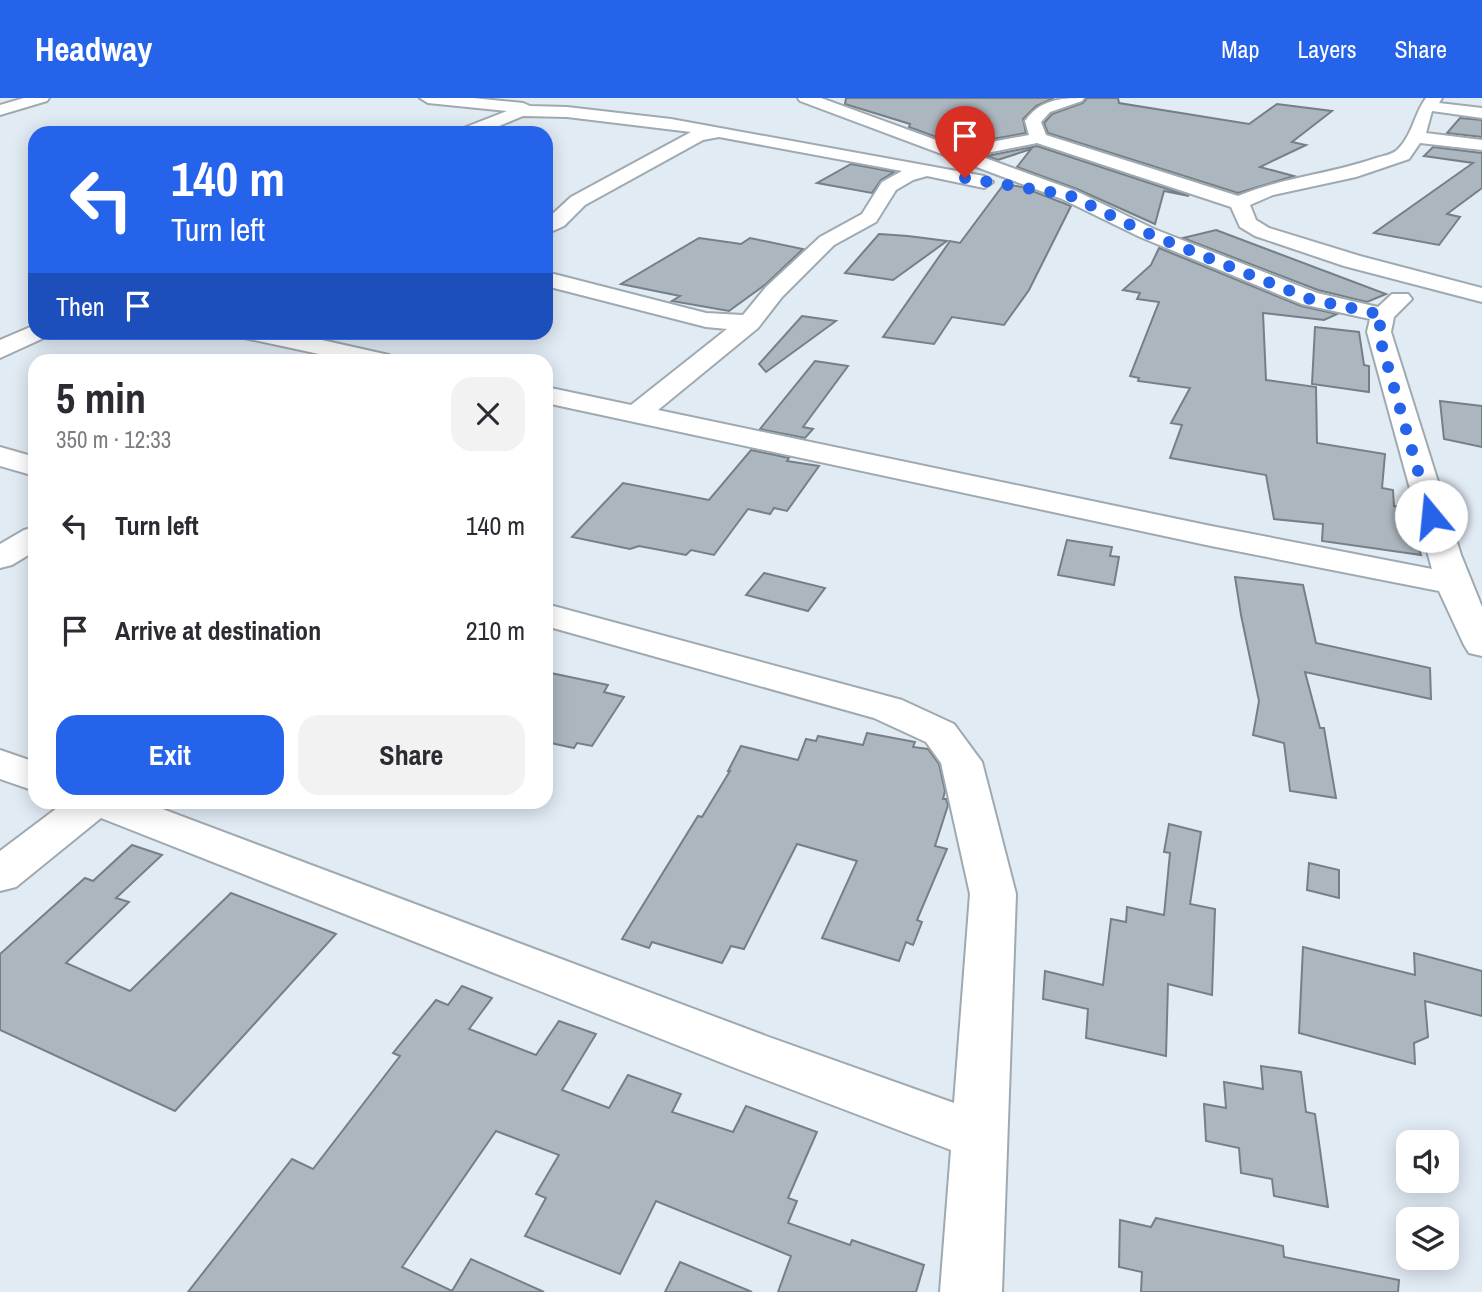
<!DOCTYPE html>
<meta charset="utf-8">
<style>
body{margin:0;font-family:"Archivo Narrow",sans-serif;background:#f2f2f3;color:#2b2b33;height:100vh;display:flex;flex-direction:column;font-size:26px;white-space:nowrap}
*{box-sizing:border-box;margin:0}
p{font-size:23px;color:#7c7c81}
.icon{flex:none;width:38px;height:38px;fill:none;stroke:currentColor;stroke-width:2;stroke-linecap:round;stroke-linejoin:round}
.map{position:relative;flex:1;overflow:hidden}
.sheet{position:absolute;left:28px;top:256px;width:525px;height:455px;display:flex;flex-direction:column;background:#fff;border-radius:21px;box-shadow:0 4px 18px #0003}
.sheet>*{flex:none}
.top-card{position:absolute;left:28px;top:28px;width:525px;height:214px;border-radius:21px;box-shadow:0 4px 18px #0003;background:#2563eb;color:#fff;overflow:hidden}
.tools{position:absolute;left:1396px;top:1032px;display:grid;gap:14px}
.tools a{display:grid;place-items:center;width:63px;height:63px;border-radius:14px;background:#fff;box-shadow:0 4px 18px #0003;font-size:35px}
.pin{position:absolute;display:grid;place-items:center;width:60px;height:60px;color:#fff;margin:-72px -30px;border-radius:50% 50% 50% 0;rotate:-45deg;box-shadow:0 0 7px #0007}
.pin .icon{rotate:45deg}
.me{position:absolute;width:77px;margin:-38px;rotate:343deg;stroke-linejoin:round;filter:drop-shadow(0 0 5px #0008)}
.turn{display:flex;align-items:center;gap:24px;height:147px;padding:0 28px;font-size:32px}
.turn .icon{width:91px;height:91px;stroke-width:2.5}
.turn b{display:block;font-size:49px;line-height:60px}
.then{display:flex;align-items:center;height:66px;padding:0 28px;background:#0003;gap:14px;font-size:26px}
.round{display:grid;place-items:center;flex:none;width:74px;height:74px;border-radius:21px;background:#f2f2f3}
.headline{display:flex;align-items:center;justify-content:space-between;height:119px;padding:0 28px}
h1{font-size:42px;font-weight:700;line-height:52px}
.primary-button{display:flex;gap:14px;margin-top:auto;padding:14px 28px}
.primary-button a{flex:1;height:80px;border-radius:21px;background:#2563eb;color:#fff;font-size:28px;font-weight:700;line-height:80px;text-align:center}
.primary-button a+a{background:#f2f2f3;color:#2b2b33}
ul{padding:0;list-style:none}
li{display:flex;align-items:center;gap:21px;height:105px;padding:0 28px}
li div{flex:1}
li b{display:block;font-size:26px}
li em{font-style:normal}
header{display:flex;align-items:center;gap:42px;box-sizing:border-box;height:98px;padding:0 35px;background:#2563eb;color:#fff}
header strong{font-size:33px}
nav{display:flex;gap:38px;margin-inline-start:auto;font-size:24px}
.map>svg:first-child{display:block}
.building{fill:#acb6be;stroke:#767f86;stroke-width:2}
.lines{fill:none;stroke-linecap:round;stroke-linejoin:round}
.minor-casing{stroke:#9fa9b0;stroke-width:4}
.minor{fill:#fff;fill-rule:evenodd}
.route{stroke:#2563eb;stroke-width:12;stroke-dasharray:0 21.6}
</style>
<header>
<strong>Headway</strong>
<nav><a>Map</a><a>Layers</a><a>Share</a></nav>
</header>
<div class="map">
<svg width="1482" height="1194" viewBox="0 0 1482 1194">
<rect width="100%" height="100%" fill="#e1ebf4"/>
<g class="building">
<polygon points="846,0 1054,0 1036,8 1023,21 1026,35 958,47 909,29 910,26 845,6"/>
<polygon points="1087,0 1118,0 1119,5 1249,26 1277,6 1332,13 1292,44 1306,47 1260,69 1294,78 1238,95 1048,35 1044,25 1052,16 1083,5"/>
<polygon points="1460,20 1482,22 1482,39 1447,35"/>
<polygon points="1037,48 1189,98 1164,93 1155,126 1077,91 1017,69 1031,51 998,62 987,58"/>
<polygon points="1433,49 1482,55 1482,90 1447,116 1460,119 1439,147 1374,135 1473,65 1424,58"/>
<polygon points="851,66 894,74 881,82 872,95 817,85"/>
<polygon points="1004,86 1022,89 1071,108 1029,192 1004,227 952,219 934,246 883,239 950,143 960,145"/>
<polygon points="1216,132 1330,175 1386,196 1367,204 1318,192 1183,140"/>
<polygon points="879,136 908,138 947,143 893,182 845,175"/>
<polygon points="699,140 741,146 750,140 803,151 766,186 729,213 672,203 680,198 621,186"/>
<polygon points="1159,150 1301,208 1337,216 1324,222 1263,215 1266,282 1316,289 1317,345 1385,356 1382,390 1393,392 1394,408 1405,409 1421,457 1322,443 1323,426 1274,421 1266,377 1170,360 1182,327 1171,325 1190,290 1138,283 1139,280 1130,278 1159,204 1137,201 1140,195 1123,192 1151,167"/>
<polygon points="802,218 836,223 766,274 759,266"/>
<polygon points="1315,229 1359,234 1364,267 1369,268 1369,294 1312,286"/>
<polygon points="815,263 848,268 803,329 813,331 805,340 760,331"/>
<polygon points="1440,303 1482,308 1482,349 1444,341"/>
<polygon points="751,352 789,360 787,363 819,368 787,413 774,410 770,416 748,411 714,457 691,452 686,457 639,448 630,451 572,439 623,385 709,402"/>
<polygon points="1067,442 1112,449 1110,458 1119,459 1114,487 1058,477"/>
<polygon points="764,475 825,490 808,513 746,497"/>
<polygon points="1235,479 1303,487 1316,545 1430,570 1431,601 1305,574 1320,630 1324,630 1336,700 1290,693 1284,645 1253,637 1259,603 1241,517"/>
<polygon points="546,574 608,587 604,594 624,599 592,648 577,645 574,650 546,644"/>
<polygon points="867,635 915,644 913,649 928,651 939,666 945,693 943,701 946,701 948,707 935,748 947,751 917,822 922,824 913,847 906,844 899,863 822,840 857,763 797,746 744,851 731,848 722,865 652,844 649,850 622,841 698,718 702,719 730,673 728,673 741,648 798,662 806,641 816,643 818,638 863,647"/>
<polygon points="1169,726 1201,734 1190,806 1215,811 1212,897 1168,886 1166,958 1086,940 1088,911 1043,901 1045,873 1103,887 1111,821 1126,824 1127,809 1164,817 1170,755 1164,754"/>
<polygon points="132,747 162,757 116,800 129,804 66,865 130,893 231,795 336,836 175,1013 0,932 0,856 85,780 93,783"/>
<polygon points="1309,765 1339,772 1339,800 1307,792"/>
<polygon points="1303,849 1415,877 1414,855 1482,873 1482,918 1425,903 1428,939 1414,945 1415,966 1299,935"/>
<polygon points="462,888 492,900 469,931 536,957 559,923 596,936 562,992 609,1010 628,977 681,996 672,1014 733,1034 746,1008 817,1034 788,1100 797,1103 788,1125 850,1147 852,1142 924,1167 916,1194 778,1194 791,1158 656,1103 620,1176 525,1138 546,1100 536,1096 559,1057 496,1033 402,1169 452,1193 471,1161 544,1194 188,1194 292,1061 313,1071 400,958 393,955 436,902 448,907"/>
<polygon points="1261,968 1301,974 1306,1014 1315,1016 1328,1109 1274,1098 1272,1081 1241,1075 1239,1050 1206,1043 1204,1006 1226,1010 1224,984 1263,991"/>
<polygon points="1156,1120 1283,1148 1284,1159 1399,1182 1398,1194 1141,1194 1142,1174 1119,1169 1120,1122 1151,1129"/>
<polygon points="680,1164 752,1194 665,1194"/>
</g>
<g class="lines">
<defs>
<g id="minor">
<polygon points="24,0 49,0 47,3 0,17 0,7"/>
<path d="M420 0H473L523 5 530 8 567 9 671 21 984 78 993 84 984 90 927 78 913 82 896 92 876 124 834 147 782 199 758 230 658 312 1211 428 1432 471 1367 234 1370 221 1302 206 1140 139 1062 101 800 3 798 0H821L958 50 1029 37 1025 23C1040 2 1059 0 1084 0L1082 3 1050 14 1041 24 1046 37 1238 98C1281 80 1329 76 1373 61 1381 58 1393 57 1398 51 1413 36 1414 16 1426 0H1442L1439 5 1482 10V20L1432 13 1426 35 1482 42V52L1420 45 1409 61 1356 79 1273 97 1250 107 1256 122 1269 130 1360 158 1482 190V204L1344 168 1255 138 1240 129 1231 109 1037 45 977 57 1076 93 1154 131 1317 195 1378 209 1392 196H1408L1412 201 1394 219 1391 234 1461 457 1482 509V558L1469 555 1464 547 1439 493 1211 448 546 305V289L631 307 727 231 706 229 546 188V174L706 215 743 217 766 189 820 139 862 116 882 84 902 73 719 39 703 42 585 107 564 128 546 136V122L571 99 691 34 567 19 523 18 482 35H459L461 31 507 13 428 5Z"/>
<polygon points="35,227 35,234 49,234 46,239 0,260 0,242"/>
<polygon points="237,234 286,234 389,257 393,262 347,262 240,239"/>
<polygon points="0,349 35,359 35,378 0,368"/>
<polygon points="35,429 35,453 12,467 0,470 0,446 24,432"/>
<polygon points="546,506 902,602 954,626 982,664 1016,796 1002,1194 940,1194 951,1052 730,968 101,720 16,789 0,793 0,753 65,704 144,704 766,938 954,1005 970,796 941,665 926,644 874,620 546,528"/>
<polygon points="0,652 35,664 35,693 0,681"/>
</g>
</defs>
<use href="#minor" class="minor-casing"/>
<use href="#minor" class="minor"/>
</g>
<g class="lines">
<polyline class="route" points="965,80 1069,97 1147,135 1310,201 1383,217 1378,234 1431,418"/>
</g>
</svg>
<div class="tools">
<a><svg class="icon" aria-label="sound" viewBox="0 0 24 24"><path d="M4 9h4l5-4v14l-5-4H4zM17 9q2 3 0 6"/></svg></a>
<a><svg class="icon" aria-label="layers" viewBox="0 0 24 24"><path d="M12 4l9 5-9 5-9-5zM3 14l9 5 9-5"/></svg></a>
</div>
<div class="pin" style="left:965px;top:80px;background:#d93025"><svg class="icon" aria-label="arrive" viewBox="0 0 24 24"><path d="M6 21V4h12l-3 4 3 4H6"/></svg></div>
<svg class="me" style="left:1431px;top:418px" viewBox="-20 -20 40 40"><circle r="19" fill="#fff"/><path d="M0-13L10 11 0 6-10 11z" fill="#2563eb"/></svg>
<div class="top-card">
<div class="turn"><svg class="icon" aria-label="left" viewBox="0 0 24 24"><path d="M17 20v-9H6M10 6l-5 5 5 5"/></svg><div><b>140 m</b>Turn left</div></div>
<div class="then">Then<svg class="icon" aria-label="arrive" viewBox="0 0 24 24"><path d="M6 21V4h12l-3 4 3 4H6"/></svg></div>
</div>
<section class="sheet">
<div class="headline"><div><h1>5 min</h1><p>350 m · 12:33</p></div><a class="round"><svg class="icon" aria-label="close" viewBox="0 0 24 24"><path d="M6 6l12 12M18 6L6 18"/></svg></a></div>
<ul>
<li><svg class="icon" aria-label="left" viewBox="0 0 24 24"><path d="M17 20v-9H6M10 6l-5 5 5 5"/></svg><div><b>Turn left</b></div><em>140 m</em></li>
<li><svg class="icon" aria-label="arrive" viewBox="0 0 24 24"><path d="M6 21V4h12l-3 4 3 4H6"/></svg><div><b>Arrive at destination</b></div><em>210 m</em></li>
</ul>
<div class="primary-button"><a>Exit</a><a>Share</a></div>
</section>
</div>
